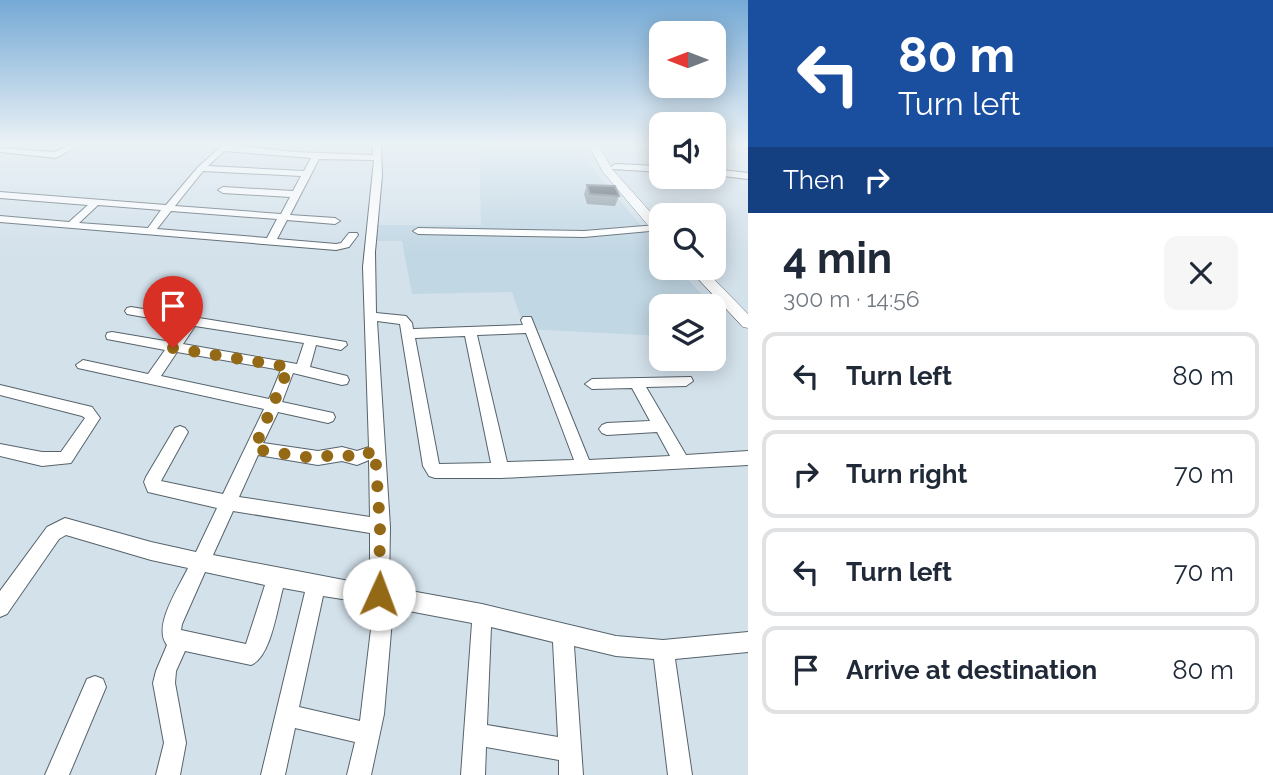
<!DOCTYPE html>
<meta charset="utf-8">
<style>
body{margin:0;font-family:Raleway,sans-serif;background:#f6f6f7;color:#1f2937;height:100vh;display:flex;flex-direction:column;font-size:26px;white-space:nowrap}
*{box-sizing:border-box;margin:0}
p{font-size:23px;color:#747a83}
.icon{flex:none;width:38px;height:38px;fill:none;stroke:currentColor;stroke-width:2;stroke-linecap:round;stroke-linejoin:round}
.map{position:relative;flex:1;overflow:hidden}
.details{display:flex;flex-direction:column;background:#fff;width:525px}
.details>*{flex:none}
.hud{background:#1a4fa0;color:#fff;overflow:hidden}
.needle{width:46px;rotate:270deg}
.fabs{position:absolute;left:649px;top:21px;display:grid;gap:14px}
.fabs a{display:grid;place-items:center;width:77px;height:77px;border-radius:14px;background:#fff;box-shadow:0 4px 18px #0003;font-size:35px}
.pin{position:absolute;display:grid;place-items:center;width:60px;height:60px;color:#fff;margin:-72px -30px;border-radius:50% 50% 50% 0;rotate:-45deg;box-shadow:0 0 7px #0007}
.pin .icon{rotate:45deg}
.me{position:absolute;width:77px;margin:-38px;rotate:2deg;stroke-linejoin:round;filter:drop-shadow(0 0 5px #0008)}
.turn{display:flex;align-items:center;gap:24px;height:147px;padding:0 35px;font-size:32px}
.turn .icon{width:91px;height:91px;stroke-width:2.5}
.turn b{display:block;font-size:49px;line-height:60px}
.then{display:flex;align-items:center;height:66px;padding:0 35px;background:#0003;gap:14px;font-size:26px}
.round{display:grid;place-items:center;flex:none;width:74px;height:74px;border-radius:14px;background:#f6f6f7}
.headline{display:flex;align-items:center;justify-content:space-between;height:119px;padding:0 35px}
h1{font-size:42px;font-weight:700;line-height:52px}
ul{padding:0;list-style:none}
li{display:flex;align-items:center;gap:21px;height:88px;margin:0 14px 10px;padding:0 21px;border:4px solid #e0e1e3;border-radius:14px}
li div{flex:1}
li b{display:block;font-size:26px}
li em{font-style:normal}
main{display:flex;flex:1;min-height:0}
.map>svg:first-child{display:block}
.built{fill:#c1d7e4}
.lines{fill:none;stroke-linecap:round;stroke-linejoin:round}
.minor-casing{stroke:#56636b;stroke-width:2}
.major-casing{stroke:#56636b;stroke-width:1}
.minor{fill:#fff;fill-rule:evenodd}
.major{fill:#fff;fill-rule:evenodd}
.wall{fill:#85929b}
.building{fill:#37434b;stroke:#66727b;stroke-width:2}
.route{stroke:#946915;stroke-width:12;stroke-dasharray:0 21.6}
</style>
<main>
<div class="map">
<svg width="748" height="775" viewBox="0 0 748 775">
<rect width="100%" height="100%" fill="#d3e1eb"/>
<polygon class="built" points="479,144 579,148 598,175 661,249 662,268 678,268 712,306 662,306 661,335 642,335 525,329 512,292 412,294 402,241 373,241 374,225 481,225"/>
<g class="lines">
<defs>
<g id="minor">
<polygon points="71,144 81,144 56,158 0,152 0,148 55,152"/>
<path d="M224 144 295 152 373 155V144H381L382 175 375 252 376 313 406 316 412 323 413 329 523 325 521 320 523 317H531L589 460 670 456 657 432 607 435 602 433 599 429 602 425 607 423 650 421 632 388 592 389 585 384 592 379 691 377 693 381 686 386 646 387 686 455 748 451V465L501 478H435L429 476 423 466 400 324 377 321 390 527 389 587 482 604 616 636 663 640 748 632V652L675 659 692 775H668L654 659 616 656 574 646 583 775H559V760L486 747 485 775H461L472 623 393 608 384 714 371 775H347L355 742 295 728 285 775H261L305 592 283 588C277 609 271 657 251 665L185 651 176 671 175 683 186 743 180 775H156L164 743 153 683 156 671 167 645C152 627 179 587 188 568L151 560 66 535 59 539 7 614 0 617V591L47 527 65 518 151 542 196 552 217 508 148 492 144 482 146 477 175 428 180 426 185 428 188 432 161 481 223 494 264 409 78 368 76 365 83 360 148 374 165 350 107 339 106 336 107 333 112 332 171 342 184 324 127 314 125 311 127 308 131 307 346 342 347 345 341 350 316 345 310 367 347 376 349 380 347 384 342 385 293 373 282 402 333 413 335 417 333 421 328 423 278 412 263 443 318 451 342 447 357 451 369 447 363 267 374 160 319 159 290 215 335 218 340 221 335 224 287 220 277 239 336 244 341 243 349 233H357L358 235 349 247 336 250 0 222V216L69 222 88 205 0 198V192L166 205 198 167ZM224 151 311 158 304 171 208 166ZM203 171 301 176 293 191 223 187 218 190 223 193 290 197 281 214 175 206ZM98 205 161 210 148 228 79 223ZM171 211 277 219 267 238 157 229ZM195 326 304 343 297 364 183 344ZM526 333 574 460 507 462 477 335ZM465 336 491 463 439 464 415 338ZM177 352 281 370 269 399 161 376ZM258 455 318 465 342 461 357 465 369 460 370 517 239 497ZM233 511 370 533V585L213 555ZM205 572 265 585 246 644 181 630 182 624ZM323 596 374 604 360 721 299 707ZM491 627 553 642 558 737 487 725Z"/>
<polygon points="644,144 652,144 662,158 662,172 612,169 611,167 615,164 659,166"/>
<polygon points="714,169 748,173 748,179 714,175"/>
<polygon points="657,225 661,226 661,230 584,237 418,234 413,231 418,228 584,231"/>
<polygon points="0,385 92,407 100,418 71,463 42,466 0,456 0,444 42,452 61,452 85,418 82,416 0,395"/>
<polygon points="95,676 103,679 106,687 69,775 45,775 87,679"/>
</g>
<g id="major">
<polygon points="588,144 598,144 612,169 662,225 662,237 657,236 603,172"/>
<polygon points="688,268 703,268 748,314 748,328 743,327"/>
</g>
</defs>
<use href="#minor" class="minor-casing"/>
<use href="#major" class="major-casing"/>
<use href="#minor" class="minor"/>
<use href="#major" class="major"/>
</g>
<polygon class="wall" points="587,185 619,196 615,206 587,204 584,194"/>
<polygon class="building" points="587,185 615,186 619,196 590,194"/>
<linearGradient id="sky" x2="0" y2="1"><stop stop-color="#75a9d5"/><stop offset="0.57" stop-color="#ebf2f6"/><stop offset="1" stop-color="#ebf2f6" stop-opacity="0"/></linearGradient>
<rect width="748" height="253" fill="url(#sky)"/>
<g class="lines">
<polyline class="route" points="173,348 289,367 254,449 312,458 342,454 358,458 375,450 380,527 379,594"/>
</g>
</svg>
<div class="fabs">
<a><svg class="needle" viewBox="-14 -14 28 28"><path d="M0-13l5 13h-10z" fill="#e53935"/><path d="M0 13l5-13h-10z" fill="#747a83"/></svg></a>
<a><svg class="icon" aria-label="sound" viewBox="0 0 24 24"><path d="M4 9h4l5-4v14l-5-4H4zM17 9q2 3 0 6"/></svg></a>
<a><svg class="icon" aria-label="search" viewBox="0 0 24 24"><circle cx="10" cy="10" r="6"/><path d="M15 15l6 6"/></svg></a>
<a><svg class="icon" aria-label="layers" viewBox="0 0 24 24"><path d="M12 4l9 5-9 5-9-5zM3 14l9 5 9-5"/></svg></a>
</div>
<div class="pin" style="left:173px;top:348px;background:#d93025"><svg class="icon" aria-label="arrive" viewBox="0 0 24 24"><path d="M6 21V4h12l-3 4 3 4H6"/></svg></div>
<svg class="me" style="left:379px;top:594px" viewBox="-20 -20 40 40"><circle r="19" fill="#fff"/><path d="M0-13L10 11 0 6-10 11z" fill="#946915"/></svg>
</div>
<section class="details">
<div class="hud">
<div class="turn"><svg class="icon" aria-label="left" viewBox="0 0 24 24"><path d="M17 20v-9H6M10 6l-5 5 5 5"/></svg><div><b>80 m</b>Turn left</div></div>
<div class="then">Then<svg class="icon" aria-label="right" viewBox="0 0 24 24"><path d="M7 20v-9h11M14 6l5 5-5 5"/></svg></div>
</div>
<div class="headline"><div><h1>4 min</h1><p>300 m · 14:56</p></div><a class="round"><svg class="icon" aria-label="close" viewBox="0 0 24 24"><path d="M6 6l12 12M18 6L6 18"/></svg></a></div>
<ul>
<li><svg class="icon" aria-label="left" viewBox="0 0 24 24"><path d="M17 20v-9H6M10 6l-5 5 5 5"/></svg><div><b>Turn left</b></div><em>80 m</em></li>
<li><svg class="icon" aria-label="right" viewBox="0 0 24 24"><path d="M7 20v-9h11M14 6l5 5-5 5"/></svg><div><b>Turn right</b></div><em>70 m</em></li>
<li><svg class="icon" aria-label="left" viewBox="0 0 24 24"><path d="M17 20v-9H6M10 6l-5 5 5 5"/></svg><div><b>Turn left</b></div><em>70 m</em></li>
<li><svg class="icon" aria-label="arrive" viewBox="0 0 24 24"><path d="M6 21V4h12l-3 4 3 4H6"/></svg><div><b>Arrive at destination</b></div><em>80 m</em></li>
</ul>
</section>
</main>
